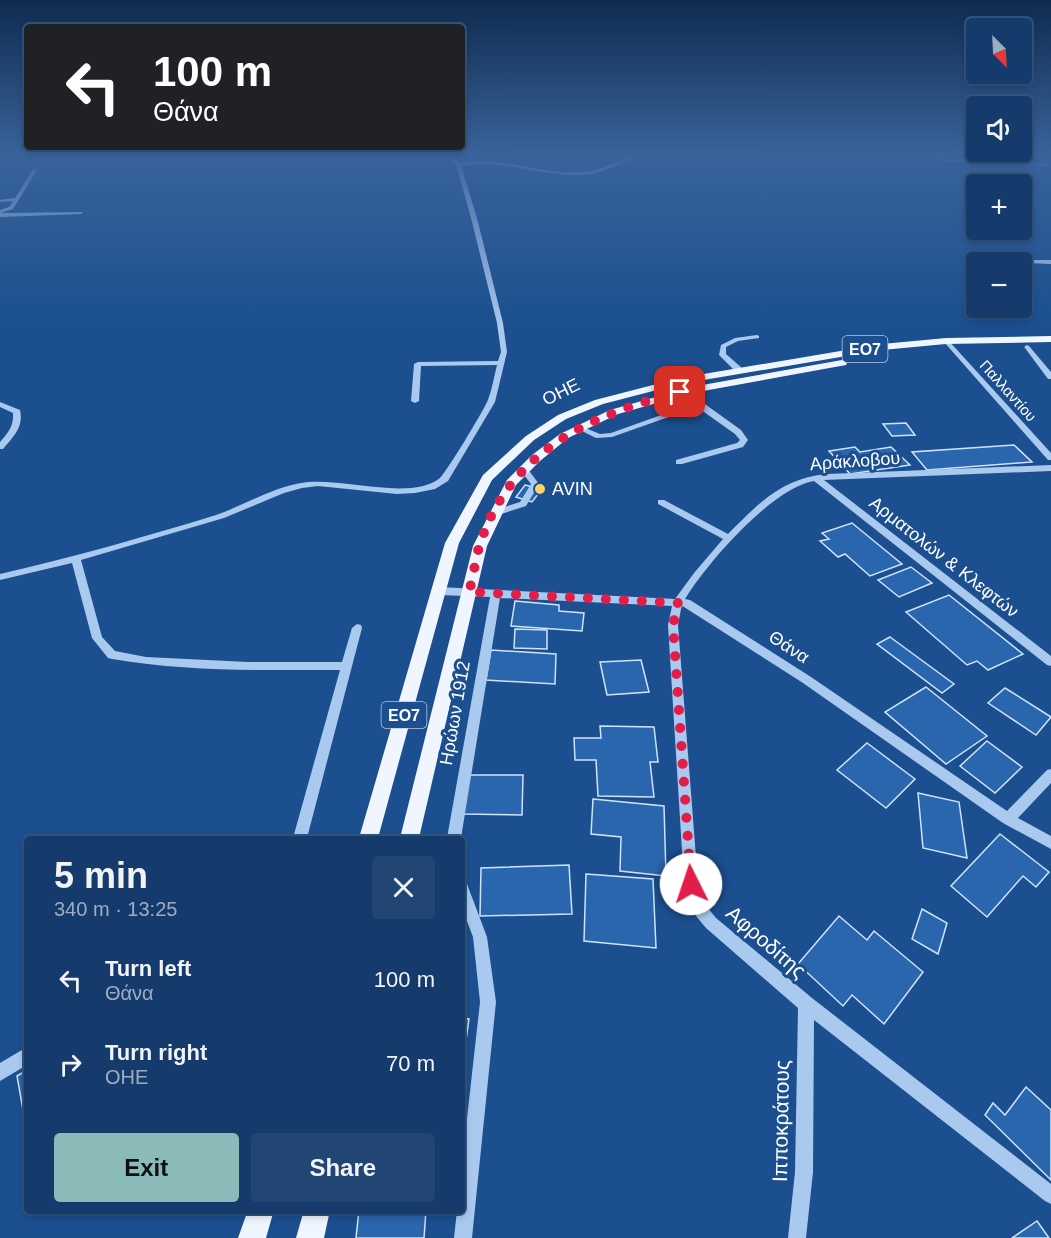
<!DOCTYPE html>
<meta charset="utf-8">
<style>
body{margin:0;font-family:Arial,sans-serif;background:#214673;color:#f1f3f6;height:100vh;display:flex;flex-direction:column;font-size:22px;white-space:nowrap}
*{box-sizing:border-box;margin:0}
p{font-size:20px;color:#9dadc1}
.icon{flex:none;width:33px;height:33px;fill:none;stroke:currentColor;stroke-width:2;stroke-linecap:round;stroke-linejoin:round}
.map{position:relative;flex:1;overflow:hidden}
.side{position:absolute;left:24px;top:836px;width:441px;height:378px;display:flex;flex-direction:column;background:#143b6b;border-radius:6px;box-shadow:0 3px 9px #0003,0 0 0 2px #33557e}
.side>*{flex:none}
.top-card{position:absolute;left:24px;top:24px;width:441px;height:126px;border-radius:6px;box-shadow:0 3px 9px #0003,0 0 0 2px #33557e;background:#202124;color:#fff;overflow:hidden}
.needle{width:39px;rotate:156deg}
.tools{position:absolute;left:966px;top:18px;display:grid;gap:12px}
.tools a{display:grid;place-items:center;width:66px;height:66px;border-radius:6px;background:#143b6b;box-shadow:0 3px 9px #0003,0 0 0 2px #33557e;font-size:30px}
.pin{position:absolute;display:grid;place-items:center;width:51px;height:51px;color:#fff;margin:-26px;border-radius:12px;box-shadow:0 3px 9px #0006}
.me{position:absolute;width:66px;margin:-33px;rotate:356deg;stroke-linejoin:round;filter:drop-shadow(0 0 4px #0008)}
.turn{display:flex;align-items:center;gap:21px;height:126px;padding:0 30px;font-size:27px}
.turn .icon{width:78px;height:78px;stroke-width:2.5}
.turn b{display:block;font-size:42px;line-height:51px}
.round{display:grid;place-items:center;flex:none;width:63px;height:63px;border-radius:6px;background:#214673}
.headline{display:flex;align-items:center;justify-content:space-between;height:102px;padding:0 30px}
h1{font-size:36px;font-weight:600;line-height:45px}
.button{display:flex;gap:12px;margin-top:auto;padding:12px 30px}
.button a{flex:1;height:69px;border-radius:6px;background:#8bbbb9;color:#111;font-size:24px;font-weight:600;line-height:69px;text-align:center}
.button a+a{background:#214673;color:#f1f3f6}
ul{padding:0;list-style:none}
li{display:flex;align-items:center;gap:18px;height:84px;padding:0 30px}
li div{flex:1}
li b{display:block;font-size:22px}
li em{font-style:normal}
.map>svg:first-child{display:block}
.building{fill:#2a66ad;stroke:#cfe3fa;stroke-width:1.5}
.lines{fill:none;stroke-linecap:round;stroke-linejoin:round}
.minor{fill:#a9c9ee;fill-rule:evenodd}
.major{fill:#f0f6ff;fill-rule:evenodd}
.route{stroke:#e11d48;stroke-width:10;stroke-dasharray:0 18}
.poi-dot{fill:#ffd166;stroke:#1b4f8f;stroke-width:2}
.labels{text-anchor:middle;stroke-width:6;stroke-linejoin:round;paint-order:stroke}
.far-street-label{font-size:15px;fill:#fff;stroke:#1b4f8f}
.shield{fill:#1b4f8f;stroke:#bbcadd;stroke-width:1.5}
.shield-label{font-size:16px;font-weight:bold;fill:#fff}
.street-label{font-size:18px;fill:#fff;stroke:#1b4f8f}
.poi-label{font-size:18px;fill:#fff;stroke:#1b4f8f;text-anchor:start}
.near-street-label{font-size:21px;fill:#fff;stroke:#1b4f8f}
</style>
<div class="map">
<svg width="1051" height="1238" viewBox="0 0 1051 1238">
<rect width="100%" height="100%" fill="#1b4f8f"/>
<g class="building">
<polygon points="906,423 915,435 892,436 883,424"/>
<polygon points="1014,445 1032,462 927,470 912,452"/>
<polygon points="855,447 860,452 891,447 910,465 850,474 829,451"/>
<polygon points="525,485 542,489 532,502 516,497"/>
<polygon points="852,523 902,564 870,576 845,554 838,557 820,541 829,539 822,533"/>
<polygon points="911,567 932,583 899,597 878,580"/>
<polygon points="949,595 1023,654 988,670 977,661 967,665 906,612"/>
<polygon points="515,601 559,605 559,611 584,613 582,631 511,626"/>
<polygon points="515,629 547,630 547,649 514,648"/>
<polygon points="890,637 954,684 942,693 877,644"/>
<polygon points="491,650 556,654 555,684 486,680"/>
<polygon points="641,660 649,692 607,695 600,662"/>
<polygon points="926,687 987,736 946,764 885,712"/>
<polygon points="1005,688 1051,717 1036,735 988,703"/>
<polygon points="600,726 654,727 658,762 650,762 654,797 598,796 596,760 575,760 574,738 601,738"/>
<polygon points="987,741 1022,767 995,793 960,766"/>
<polygon points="867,743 915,779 886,808 837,770"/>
<polygon points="465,775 523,775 522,815 462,814"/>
<polygon points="918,793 959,802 967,858 923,848"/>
<polygon points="593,799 664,806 666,876 620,871 621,837 591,834"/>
<polygon points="1000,834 1049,872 1036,887 1023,876 987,917 951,886"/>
<polygon points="569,865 572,914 480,916 481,868"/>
<polygon points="586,874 653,879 656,948 584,941"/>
<polygon points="922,909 947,923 938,954 912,939"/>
<polygon points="839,916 867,940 874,931 923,972 884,1024 852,995 843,1006 798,964"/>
<polygon points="462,1018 469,1019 462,1069"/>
<polygon points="27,1070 27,1133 17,1076"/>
<polygon points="1026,1087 1051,1110 1051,1180 985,1115 993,1103 1005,1115"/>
<polygon points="359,1210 426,1210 424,1238 356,1238"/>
<polygon points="1037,1221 1049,1238 1012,1238"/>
</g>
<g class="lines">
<g class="minor">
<path d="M446 154H450L460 163C504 155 541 176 583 172 602 171 619 160 635 154H640C623 163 600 175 580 175 539 176 502 159 461 166L477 218 503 323 507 352 495 402 448 481 435 489 415 493 397 494 318 486 302 488 284 493 224 518 81 560 102 637 115 651 146 657 248 662H342L352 628 357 624 361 625 362 628 307 838H293L340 670C264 670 187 672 112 659L108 658 92 638 72 563 0 580V574C73 557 145 537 216 515 245 505 271 488 301 483 339 476 410 502 440 478 446 473 484 410 488 400 492 389 494 377 497 365L421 366 419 401 415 403 411 401 414 364 418 362 498 361 501 352 497 323 471 218 456 164Z"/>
<polygon points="668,154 696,154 683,157"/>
<polygon points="932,154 936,154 947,160 982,159 1049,165 1047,166 982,161 946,162"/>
<polygon points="33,169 37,170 13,209 0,213 0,210 9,207 13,201 0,202 0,200 15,198"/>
<polygon points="83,212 81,214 0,217 0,213"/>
<polygon points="1029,260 1051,260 1051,264 1027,263 1027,261"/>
<polygon points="757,335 759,336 759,338 738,341 726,347 726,354 742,368 742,372 736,372 719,355 721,345 735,338"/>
<polygon points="946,339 948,340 1051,453 1051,460 1048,460 944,342 943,341"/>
<polygon points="1027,345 1029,346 1051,372 1051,379 1048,379 1025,348 1024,347"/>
<polygon points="677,390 683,390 702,402 741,430 748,440 743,447 682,464 676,464 676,460 737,443 740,440 735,434 697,407 612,437 596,438 574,427 578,425 600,434 611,433 692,404 677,394"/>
<path d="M0 402 20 410C24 427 13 437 3 449H0V442C8 433 14 426 13 413L0 407Z"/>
<path d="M1051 465V471L824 480 1051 656V666L1047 665 814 481C772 488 707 563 685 599L690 600 811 677 1007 811 1047 770 1051 769V783L1018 818 1051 836V849L1003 823 803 683 684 607 682 606 681 609 678 625 698 883 707 907 716 918 812 998 1051 1184V1204L1045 1201 814 1020 813 1172 806 1238H788L795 1172 798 1008 706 928 696 916 684 883 668 625 672 606 500 598 461 838H447L490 597 439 595 434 591 439 587 675 599 694 573 723 539 658 504V500H664L728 534C759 503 782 478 827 474Z"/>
<polygon points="524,467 527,468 539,484 526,506 498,515 492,515 490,513 492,511 520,502 531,484 520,470"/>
<polygon points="462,882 467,884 487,937 496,1002 472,1238 454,1238 457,1210 462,1210 462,1163 480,1002 473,937 462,908"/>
<polygon points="27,1047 27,1065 0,1081 0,1063"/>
</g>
<g class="major">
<polygon points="1051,336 1051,342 946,344 882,350 680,384 603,404 566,419 534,440 492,480 459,543 378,838 359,838 445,543 483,475 526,436 558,415 595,400 680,378 882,344 946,338"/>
<polygon points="842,360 847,363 846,365 692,393 618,414 568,438 540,461 516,485 487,546 419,838 400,838 473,546 507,480 532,455 560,434 610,410 691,387"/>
<polygon points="248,1210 274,1210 266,1238 238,1238"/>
<polygon points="304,1210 330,1210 324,1238 296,1238"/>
</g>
</g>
<linearGradient id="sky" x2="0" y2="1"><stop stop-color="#0f2b4f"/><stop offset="0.47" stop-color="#39639b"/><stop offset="1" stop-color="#39639b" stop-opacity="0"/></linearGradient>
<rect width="1051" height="327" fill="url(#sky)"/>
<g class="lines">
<path class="route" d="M680 392C591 415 508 451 479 547 475 562 473 578 469 592L678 603 673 625 691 884"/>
</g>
<circle class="poi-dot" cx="540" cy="489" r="6"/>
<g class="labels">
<g class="far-street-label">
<text transform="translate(1008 391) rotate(48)" y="5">Παλλαντίου</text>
</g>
<g class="shield">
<rect x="842.5" y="336" width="45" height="26" rx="4.5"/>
<rect x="381.5" y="702" width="45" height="26" rx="4.5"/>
</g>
<g class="shield-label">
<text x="865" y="355">ΕΟ7</text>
<text x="404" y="721">ΕΟ7</text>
</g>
<g class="street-label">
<text transform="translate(561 392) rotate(-26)" y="6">ΟΗΕ</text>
<text transform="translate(855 461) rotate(-4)" y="6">Αράκλοβου</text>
<text transform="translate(944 557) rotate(38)" y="6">Αρματολών &amp; Κλεφτών</text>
<text transform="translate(789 647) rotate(33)" y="6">Θάνα</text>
<text transform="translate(455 713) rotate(-80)" y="6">Ηρώων 1912</text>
</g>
<g class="poi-label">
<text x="552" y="495">AVIN</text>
</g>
<g class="near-street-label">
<text transform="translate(766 942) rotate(41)" y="7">Αφροδίτης</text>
<text transform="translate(781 1121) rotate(-89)" y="7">Ιπποκράτους</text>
</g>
</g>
</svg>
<div class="tools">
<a><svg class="needle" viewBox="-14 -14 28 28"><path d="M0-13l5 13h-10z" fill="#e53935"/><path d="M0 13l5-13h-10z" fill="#9dadc1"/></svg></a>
<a><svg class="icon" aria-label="sound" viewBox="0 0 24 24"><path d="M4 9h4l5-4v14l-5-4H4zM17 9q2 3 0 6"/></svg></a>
<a>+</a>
<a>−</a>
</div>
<div class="pin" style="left:680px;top:392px;background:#d93025"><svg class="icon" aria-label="arrive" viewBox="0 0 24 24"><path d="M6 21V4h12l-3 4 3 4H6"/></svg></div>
<svg class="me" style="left:691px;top:884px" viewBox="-20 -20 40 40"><circle r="19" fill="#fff"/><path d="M0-13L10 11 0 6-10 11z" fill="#e11d48"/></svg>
<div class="top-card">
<div class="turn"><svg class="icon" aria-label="left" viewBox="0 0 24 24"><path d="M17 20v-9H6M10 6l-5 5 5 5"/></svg><div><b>100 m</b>Θάνα</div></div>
</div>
<section class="side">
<div class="headline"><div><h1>5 min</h1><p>340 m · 13:25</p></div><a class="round"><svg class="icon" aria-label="close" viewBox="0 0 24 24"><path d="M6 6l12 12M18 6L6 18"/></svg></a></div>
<ul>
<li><svg class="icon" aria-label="left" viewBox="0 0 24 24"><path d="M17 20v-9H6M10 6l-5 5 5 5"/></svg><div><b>Turn left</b><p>Θάνα</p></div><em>100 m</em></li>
<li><svg class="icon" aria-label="right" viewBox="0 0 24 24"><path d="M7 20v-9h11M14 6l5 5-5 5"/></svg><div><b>Turn right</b><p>ΟΗΕ</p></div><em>70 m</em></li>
</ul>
<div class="button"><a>Exit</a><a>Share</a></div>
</section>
</div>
